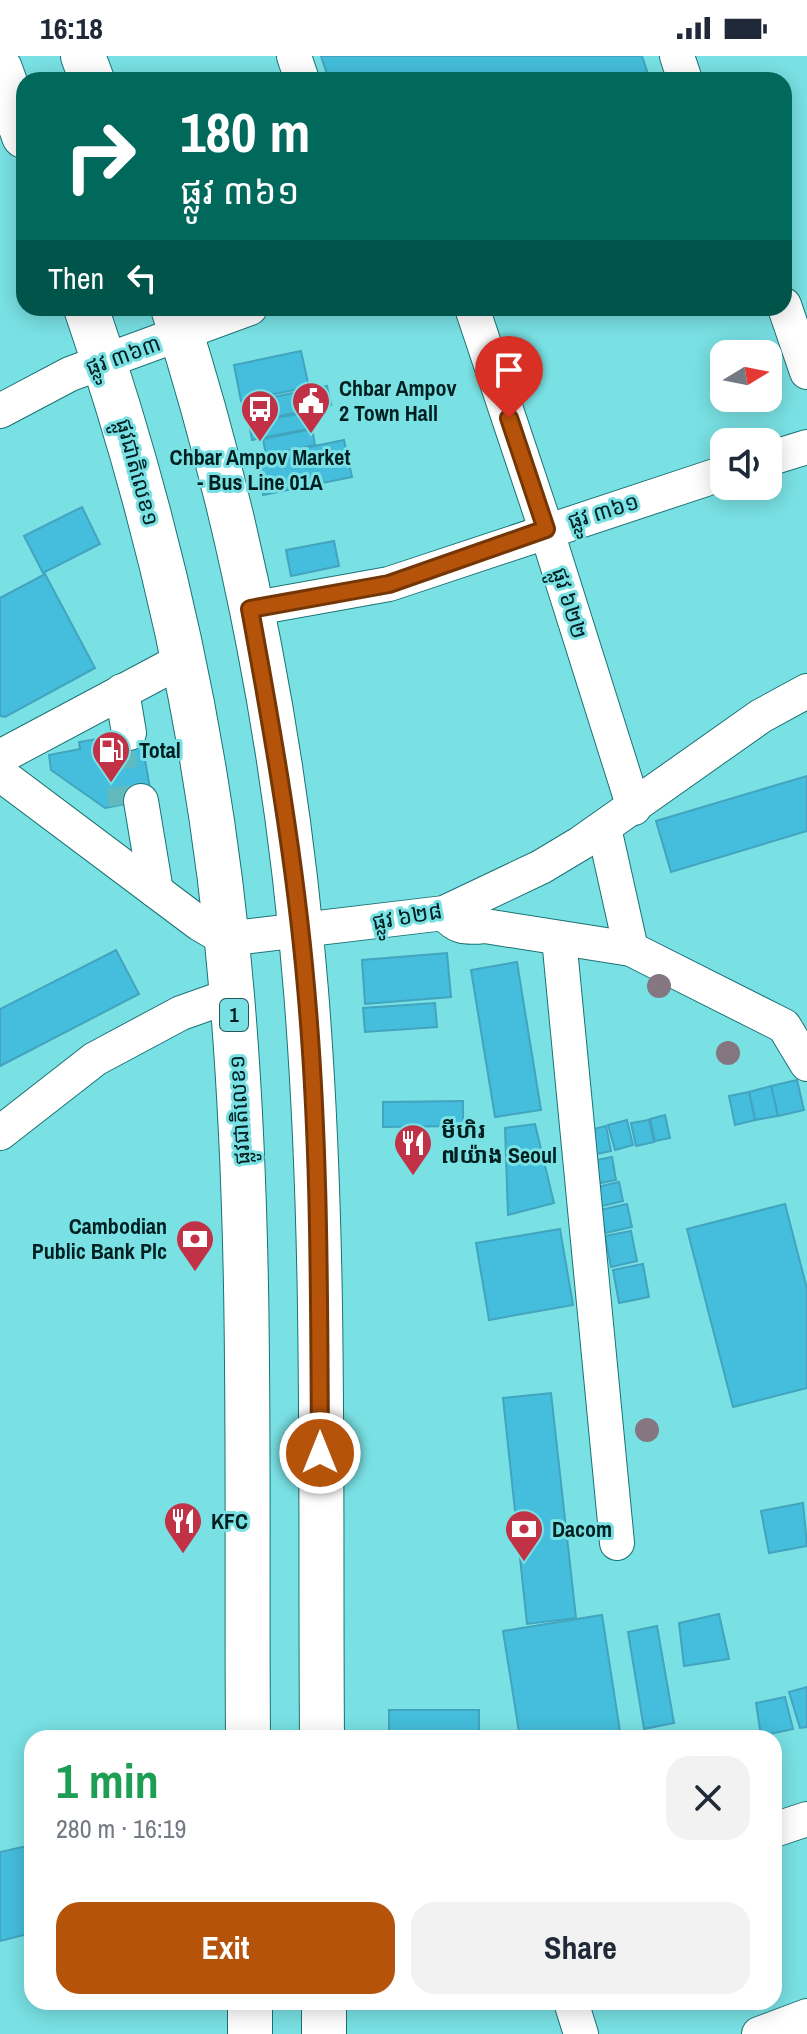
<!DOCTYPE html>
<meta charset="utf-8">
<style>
body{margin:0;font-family:"Archivo Narrow","Noto Sans Khmer",sans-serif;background:#f2f2f3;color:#1f2937;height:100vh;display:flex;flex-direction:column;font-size:30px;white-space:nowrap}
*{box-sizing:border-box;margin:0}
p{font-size:26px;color:#747a83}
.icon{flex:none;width:44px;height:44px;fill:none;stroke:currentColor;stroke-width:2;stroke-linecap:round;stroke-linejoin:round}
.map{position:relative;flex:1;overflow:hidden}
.panel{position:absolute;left:24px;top:1674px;width:758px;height:280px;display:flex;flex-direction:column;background:#fff;border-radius:24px;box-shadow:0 4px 20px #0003}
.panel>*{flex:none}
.hud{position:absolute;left:16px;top:16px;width:776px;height:244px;border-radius:24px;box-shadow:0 4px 20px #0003;background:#00695c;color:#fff;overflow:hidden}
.needle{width:52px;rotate:80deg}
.tools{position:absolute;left:710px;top:284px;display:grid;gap:16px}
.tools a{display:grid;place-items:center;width:72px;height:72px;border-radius:16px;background:#fff;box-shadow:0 4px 20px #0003;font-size:40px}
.pin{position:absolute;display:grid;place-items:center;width:68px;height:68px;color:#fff;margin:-82px -34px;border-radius:50% 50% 50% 0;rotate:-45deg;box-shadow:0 0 8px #0007}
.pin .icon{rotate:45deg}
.me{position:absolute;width:88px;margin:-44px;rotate:0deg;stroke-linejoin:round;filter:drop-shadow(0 0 6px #0008)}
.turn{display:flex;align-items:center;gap:28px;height:168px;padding:0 32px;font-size:36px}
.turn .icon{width:104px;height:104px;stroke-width:2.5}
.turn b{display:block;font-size:56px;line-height:68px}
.then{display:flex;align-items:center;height:76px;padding:0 32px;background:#0003;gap:16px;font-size:30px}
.round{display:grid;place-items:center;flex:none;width:84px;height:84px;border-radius:24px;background:#f2f2f3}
.headline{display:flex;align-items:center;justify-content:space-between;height:136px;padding:0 32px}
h1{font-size:48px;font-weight:700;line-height:60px;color:#1e9e55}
.cta{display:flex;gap:16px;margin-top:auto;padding:16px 32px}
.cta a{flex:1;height:92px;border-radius:24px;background:#b45309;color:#fff;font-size:32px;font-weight:700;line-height:92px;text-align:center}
.cta a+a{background:#f2f2f3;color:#1f2937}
.status{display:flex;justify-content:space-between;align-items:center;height:56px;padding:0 40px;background:#fff;direction:ltr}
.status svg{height:22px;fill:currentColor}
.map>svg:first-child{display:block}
.building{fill:#44bedc;stroke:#42a4be;stroke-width:2}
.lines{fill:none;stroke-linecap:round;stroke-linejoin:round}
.minor-tunnel{stroke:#61babd;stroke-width:34;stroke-dasharray:34 17;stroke-linecap:butt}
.minor-casing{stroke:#1b7274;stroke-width:36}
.highway-casing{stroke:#1b7274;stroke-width:46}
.minor{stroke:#fff;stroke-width:34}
.highway{stroke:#fff;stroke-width:44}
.tree{fill:#857782}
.route-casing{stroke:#753606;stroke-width:20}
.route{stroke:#b45309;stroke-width:14}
.labels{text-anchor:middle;stroke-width:6;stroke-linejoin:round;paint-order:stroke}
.shield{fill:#79e1e4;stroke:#24595b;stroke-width:2}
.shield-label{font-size:20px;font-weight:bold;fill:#001f20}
.street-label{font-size:22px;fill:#001f20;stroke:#79e1e4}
.poi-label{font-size:22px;font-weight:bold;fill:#001f20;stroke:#79e1e4;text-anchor:start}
</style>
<div class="status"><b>16:18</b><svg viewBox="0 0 49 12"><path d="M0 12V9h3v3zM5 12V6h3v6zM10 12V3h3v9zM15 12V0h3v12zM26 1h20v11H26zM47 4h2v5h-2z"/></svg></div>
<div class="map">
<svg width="807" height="1978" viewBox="0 0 807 1978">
<rect width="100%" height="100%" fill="#79e1e4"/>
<g class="building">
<polygon points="321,0 642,0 650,24 329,24"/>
<polygon points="301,295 309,331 241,345 234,309"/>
<polygon points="327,330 331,349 248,367 244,347"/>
<polygon points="309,356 312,372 252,384 249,367"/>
<polygon points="312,373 315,389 266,399 263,383"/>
<polygon points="344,384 352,421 263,439 256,402"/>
<polygon points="82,451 100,488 43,517 24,480"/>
<polygon points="334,485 339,510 291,520 286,494"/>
<polygon points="45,518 95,612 5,661 0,660 0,542"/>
<polygon points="140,676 152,743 105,752 51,714 49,699 80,693 79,686"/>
<polygon points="807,720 807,775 671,816 656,765"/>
<polygon points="116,894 139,938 0,1010 0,953"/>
<polygon points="447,897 451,941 365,948 362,904"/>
<polygon points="517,906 541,1054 495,1061 471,914"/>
<polygon points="435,947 437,971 365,976 363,952"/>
<polygon points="797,1024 804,1054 778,1060 771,1030"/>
<polygon points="771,1030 778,1060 755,1064 749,1036"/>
<polygon points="749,1036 755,1064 735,1069 729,1040"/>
<polygon points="463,1045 463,1070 383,1071 383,1046"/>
<polygon points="665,1059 670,1082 655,1085 650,1063"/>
<polygon points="627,1064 633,1089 615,1094 608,1069"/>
<polygon points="649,1064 654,1086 636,1090 631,1067"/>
<polygon points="535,1068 554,1147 508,1159 505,1072"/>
<polygon points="606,1070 611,1095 592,1099 586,1075"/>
<polygon points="612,1101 616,1124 596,1128 592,1105"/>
<polygon points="619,1126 623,1145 602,1150 597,1131"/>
<polygon points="627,1148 632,1171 605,1177 600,1154"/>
<polygon points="785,1148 807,1233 807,1332 733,1351 687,1173"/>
<polygon points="560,1173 573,1249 489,1264 476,1187"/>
<polygon points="631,1175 637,1205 611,1211 605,1180"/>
<polygon points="643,1208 649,1241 619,1247 613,1214"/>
<polygon points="551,1337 576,1562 527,1568 503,1342"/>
<polygon points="803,1447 807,1490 769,1497 761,1455"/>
<polygon points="719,1558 729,1603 684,1610 679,1567"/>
<polygon points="602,1559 621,1682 520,1682 503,1575"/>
<polygon points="657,1570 674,1667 644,1673 628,1576"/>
<polygon points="807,1631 807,1671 800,1672 789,1636"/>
<polygon points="785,1641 793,1673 761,1680 756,1647"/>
<rect x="389" y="1654" width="90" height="28"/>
<polygon points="32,1789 32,1877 0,1885 0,1796"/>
</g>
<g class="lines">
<polyline class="minor-tunnel" points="115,680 126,748"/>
<defs>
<g id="minor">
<polyline points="294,0 302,24"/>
<polyline points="677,0 685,24"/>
<polyline points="784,249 807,316"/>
<polyline points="472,252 546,473 634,752"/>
<polyline points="0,355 70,318 250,252"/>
<polyline points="768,403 807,391"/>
<polyline points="250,553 389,528 724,417"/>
<polyline points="122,635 129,677"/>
<polyline points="0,701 182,604"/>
<polyline points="0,718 200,868 226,883 444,857 541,811 581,787 761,660 807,635"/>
<polyline points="141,745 156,835"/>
<polyline points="604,772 631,893"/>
<path d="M444 857C457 872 465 872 485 870L631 893 784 970 807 1008"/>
<polyline points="559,882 617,1487"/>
<polyline points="0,1077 95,1003 181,957 232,939"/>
<polyline points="774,1774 807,1763"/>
<polyline points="571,1946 581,1978"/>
<polyline points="759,1978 807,1960"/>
</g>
<g id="highway">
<polyline points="83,0 92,24"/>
<polyline points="0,13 24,80"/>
<path d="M86 252C162 473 213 707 232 940 253 1187 246 1435 248 1682"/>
<path d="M173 252C243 469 288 707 306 935 326 1183 320 1433 322 1682"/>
<polyline points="250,1946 250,1978"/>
<polyline points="324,1946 324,1978"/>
</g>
</defs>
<use href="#minor" class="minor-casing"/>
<use href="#highway" class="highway-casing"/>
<use href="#minor" class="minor"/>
<use href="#highway" class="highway"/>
</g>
<g class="tree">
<circle cx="659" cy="930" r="12"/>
<circle cx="728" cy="997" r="12"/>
<circle cx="647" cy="1374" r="12"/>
</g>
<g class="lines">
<defs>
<path id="route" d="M320 1397C319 1242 320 1086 306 931 295 804 273 678 250 553L389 528 546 473 509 362"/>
</defs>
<use href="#route" class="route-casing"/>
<use href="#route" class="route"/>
</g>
<defs>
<symbol id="civic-pin" viewBox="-11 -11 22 30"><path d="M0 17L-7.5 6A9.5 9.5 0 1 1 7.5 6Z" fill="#c23246" stroke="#79e1e4"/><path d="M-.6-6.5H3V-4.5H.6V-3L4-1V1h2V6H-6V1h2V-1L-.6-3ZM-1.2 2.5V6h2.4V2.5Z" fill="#fff"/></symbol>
<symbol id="bus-pin" viewBox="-11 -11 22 30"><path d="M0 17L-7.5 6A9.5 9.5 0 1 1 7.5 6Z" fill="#c23246" stroke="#79e1e4"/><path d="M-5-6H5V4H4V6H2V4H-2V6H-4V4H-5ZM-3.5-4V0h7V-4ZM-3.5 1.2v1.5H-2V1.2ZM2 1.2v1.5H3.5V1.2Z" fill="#fff"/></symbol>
<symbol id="fuel-pin" viewBox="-11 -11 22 30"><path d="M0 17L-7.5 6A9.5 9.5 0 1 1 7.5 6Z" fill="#c23246" stroke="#79e1e4"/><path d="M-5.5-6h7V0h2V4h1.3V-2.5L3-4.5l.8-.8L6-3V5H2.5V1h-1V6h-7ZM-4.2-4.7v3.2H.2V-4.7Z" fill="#fff"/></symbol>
<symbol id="restaurant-pin" viewBox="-11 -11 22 30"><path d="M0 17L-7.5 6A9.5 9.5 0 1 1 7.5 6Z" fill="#c23246" stroke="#79e1e4"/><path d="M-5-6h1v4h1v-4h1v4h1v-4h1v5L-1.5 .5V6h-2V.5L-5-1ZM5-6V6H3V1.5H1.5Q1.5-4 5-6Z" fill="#fff"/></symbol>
<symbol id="bank-pin" viewBox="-11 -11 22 30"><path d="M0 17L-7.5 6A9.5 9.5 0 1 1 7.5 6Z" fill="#c23246" stroke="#79e1e4"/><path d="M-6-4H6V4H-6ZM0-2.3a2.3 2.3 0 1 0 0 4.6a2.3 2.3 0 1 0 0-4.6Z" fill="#fff"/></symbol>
</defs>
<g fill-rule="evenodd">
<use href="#civic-pin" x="289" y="323" width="44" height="60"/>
<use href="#bus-pin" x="238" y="331" width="44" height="60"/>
<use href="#fuel-pin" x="89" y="672" width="44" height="60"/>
<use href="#restaurant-pin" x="391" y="1065" width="44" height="60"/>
<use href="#bank-pin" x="173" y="1161" width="44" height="60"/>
<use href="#restaurant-pin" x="161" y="1443" width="44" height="60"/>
<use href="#bank-pin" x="502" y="1451" width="44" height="60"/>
</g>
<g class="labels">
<rect class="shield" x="220" y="943" width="28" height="32" rx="6"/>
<g class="shield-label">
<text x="234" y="966">1</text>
</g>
<g class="street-label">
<text transform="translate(123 299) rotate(-20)" y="8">ផ្លូវ ៣៦៣</text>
<text transform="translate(138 416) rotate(75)" y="8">ផ្លូវជាតិលេខ១</text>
<text transform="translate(603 455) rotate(-17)" y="8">ផ្លូវ ៣៦១</text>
<text transform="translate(570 547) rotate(73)" y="8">ផ្លូវ ៦២២</text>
<text transform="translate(407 860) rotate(-10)" y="8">ផ្លូវ ៦២៨</text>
<text transform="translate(239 1054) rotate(-93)" y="8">ផ្លូវជាតិលេខ១</text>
</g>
<g class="poi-label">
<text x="339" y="340">Chbar Ampov<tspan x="339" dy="25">2 Town Hall</tspan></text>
<text x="260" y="409" text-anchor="middle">Chbar Ampov Market<tspan x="260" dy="25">- Bus Line 01A</tspan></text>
<text x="139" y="702">Total</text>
<text x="441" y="1082">មីហិរ<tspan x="441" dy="25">៧យ៉ាង Seoul</tspan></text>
<text x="167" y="1178" text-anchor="end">Cambodian<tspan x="167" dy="25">Public Bank Plc</tspan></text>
<text x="211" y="1473">KFC</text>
<text x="552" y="1481">Dacom</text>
</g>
</g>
</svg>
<div class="tools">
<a><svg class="needle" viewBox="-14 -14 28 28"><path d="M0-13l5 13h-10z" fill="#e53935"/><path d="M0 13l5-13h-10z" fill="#747a83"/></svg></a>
<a><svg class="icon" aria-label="sound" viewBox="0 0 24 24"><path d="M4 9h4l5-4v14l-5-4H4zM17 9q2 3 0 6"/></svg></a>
</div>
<div class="pin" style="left:509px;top:362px;background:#d93025"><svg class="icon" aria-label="arrive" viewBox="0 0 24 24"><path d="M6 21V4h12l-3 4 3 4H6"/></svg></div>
<svg class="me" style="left:320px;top:1397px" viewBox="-20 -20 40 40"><circle r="17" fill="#b45309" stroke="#fff" stroke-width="3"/><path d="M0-11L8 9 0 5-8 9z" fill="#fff"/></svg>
<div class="hud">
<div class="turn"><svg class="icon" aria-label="right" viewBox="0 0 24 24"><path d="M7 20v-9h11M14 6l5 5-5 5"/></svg><div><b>180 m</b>ផ្លូវ ៣៦១</div></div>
<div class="then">Then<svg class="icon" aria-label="left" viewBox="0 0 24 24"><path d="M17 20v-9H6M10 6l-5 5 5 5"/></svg></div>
</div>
<section class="panel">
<div class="headline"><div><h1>1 min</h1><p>280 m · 16:19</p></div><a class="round"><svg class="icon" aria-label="close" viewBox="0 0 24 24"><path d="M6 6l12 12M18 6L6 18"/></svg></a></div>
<div class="cta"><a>Exit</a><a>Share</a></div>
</section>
</div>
